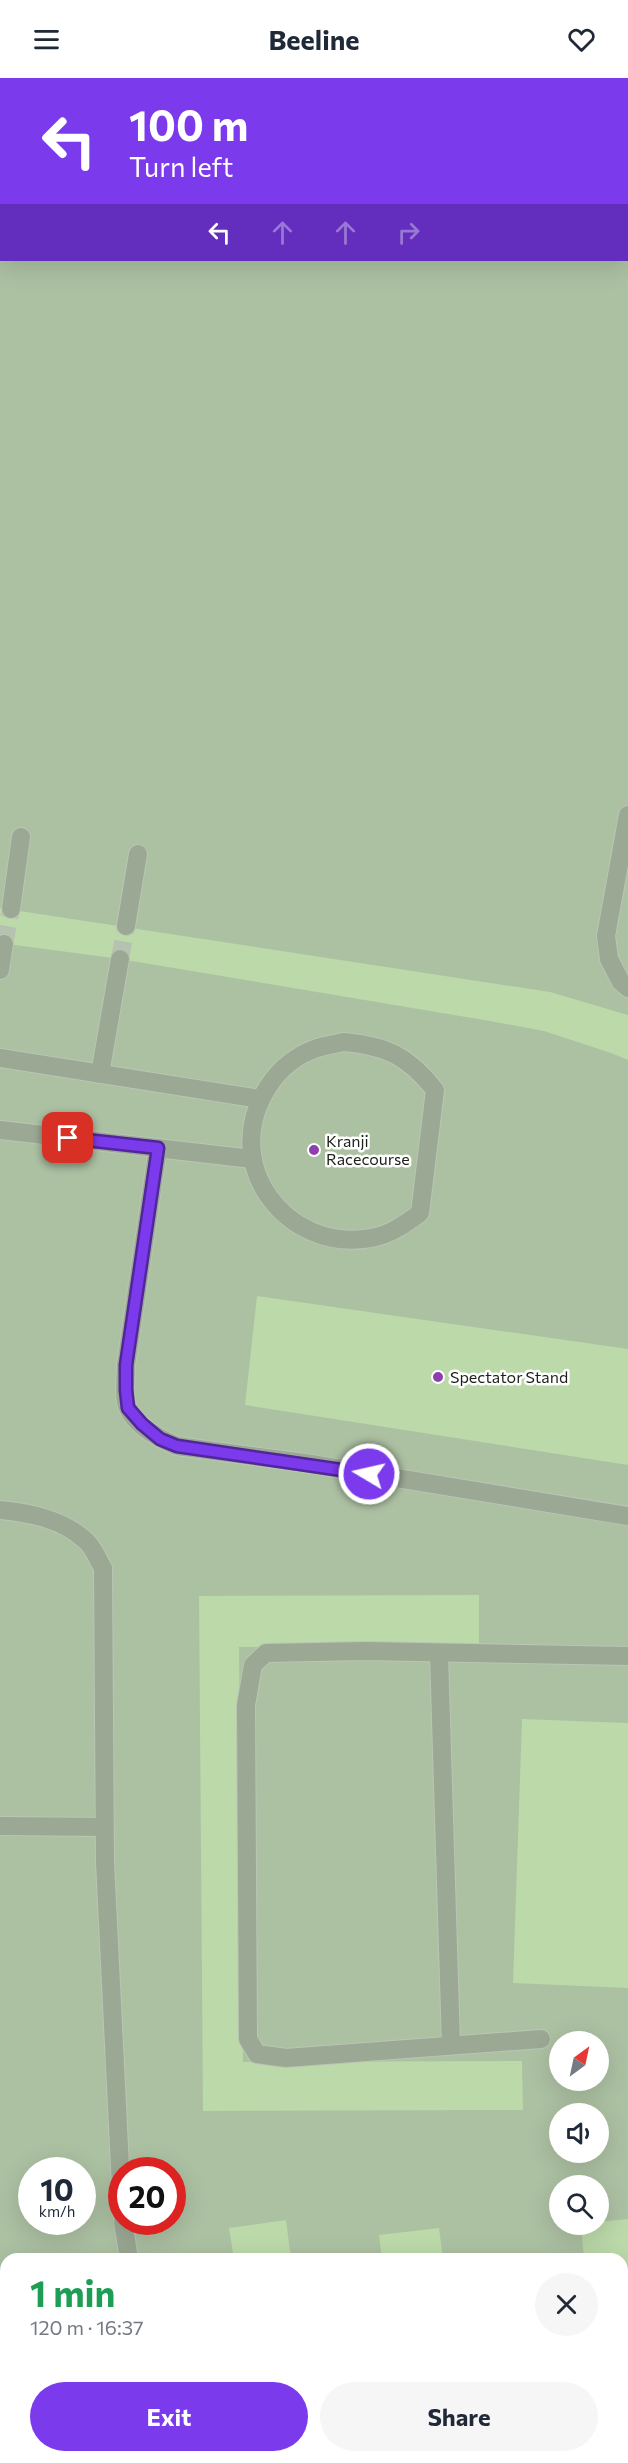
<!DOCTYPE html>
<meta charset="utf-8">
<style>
body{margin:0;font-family:Commissioner,sans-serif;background:#f6f6f7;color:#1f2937;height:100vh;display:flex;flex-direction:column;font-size:22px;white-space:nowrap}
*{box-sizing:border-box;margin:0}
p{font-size:20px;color:#747a83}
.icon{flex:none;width:33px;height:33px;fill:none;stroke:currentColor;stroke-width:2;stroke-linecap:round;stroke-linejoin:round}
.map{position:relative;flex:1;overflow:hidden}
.side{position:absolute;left:0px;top:2175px;width:628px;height:210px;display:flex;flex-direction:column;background:#fff;border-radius:18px 18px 0 0;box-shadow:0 6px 24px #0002}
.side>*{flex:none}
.hud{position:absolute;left:0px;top:0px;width:628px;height:183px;box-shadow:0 6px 24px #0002;background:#7c3aed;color:#fff;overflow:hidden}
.needle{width:39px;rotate:33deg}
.fabs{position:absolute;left:549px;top:1953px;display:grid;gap:12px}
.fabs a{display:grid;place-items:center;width:60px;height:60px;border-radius:50%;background:#fff;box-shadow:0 6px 24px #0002;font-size:30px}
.speed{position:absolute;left:18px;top:2079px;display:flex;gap:12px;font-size:30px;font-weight:700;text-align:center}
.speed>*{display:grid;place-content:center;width:78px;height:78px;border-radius:50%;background:#fff;box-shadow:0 6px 24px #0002;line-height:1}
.speed small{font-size:15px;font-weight:400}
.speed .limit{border:9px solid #d22;background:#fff;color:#111}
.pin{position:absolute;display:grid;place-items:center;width:51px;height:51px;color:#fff;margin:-26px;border-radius:12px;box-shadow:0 3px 9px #0006}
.me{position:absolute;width:66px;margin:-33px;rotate:279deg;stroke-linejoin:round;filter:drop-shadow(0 0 4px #0008)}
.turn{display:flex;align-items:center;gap:21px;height:126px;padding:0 30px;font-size:27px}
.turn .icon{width:78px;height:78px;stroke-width:2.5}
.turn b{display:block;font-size:42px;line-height:51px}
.lanes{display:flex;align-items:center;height:57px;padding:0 30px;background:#0003;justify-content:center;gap:30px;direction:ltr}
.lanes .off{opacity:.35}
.round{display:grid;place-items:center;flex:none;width:63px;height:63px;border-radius:32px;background:#f6f6f7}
.overview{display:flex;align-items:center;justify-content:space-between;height:102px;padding:0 30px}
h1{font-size:36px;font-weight:700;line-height:45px;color:#1e9e55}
.cta{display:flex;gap:12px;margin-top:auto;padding:12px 30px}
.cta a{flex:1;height:69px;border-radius:36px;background:#7c3aed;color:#fff;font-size:24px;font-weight:700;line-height:69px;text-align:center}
.cta a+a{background:#f6f6f7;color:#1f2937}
header{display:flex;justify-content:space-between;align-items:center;height:78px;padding:0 30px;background:#fff;font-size:27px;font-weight:700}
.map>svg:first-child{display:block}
.green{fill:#acc0a2;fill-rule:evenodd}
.building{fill:#bbd9a9}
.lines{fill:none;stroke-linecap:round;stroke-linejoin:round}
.minor-tunnel{stroke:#b6c2b0;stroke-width:18;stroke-dasharray:18 9;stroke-linecap:butt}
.minor-casing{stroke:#bac6b4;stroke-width:20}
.minor{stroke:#9ba894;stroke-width:18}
.route-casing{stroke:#51269a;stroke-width:15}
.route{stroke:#7c3aed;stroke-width:10}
.poi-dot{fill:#8d3faf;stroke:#fff;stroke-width:2}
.labels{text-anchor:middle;stroke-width:5;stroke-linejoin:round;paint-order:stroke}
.poi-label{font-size:16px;fill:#1b2018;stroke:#fff;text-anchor:start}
</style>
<header><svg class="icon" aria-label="menu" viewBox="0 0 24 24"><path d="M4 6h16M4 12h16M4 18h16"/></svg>Beeline<svg class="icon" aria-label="heart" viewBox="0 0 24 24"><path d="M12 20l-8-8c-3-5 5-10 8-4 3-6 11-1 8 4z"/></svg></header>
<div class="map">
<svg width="628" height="2385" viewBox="0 0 628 2385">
<rect width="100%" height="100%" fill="#ddebd6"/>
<path class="green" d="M0 0H628V2385H0ZM2 2H627V182H2ZM560 1964H598V2002H560ZM560 2036H598V2074H560ZM32 2092H82V2144H32ZM122 2092H172V2144H122ZM560 2108H598V2146H560ZM6 2181H622V2379H6Z"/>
<g class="building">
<polygon points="0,830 550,914 628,937 628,982 611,975 544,953 490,943 120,881 0,865"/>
<polygon points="257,1218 628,1271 628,1387 245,1327"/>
<polygon points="479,1517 479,1568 239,1569 243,1984 522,1983 523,2032 203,2033 199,1518"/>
<polygon points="522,1641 628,1645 628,1910 513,1905"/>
<polygon points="628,2141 628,2317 622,2318 622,2181 584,2181 581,2146 598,2146 598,2144"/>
<polygon points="286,2142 291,2181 234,2181 229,2150"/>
<polygon points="439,2150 443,2181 382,2181 379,2157"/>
<polygon points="260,2379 470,2379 470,2380 434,2385 261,2385"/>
</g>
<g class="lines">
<g class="minor-tunnel">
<polyline points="4,866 11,831"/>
<polyline points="120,881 126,848"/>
</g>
<defs>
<g id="minor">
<polyline points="628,737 606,858 609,881 621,904 628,910"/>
<polyline points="11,831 21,759"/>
<polyline points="126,848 138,776"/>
<polyline points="0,892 4,866"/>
<path d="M344 964C387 968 408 978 435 1012L420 1135C405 1146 390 1157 371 1160 285 1175 219 1085 268 1009 279 991 297 977 317 970 326 967 335 966 344 964Z"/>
<polyline points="0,980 260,1021"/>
<polyline points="100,996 120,881"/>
<polyline points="0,1052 252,1081"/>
<path d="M158 1070 126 1287C126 1299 123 1319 128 1330 136 1348 160 1361 177 1368L305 1385 628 1438"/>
<path d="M0 1432C30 1435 62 1441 85 1462 93 1468 98 1482 103 1490L105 1784 122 2130"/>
<polyline points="439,1576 451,1967"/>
<polyline points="0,1748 104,1749"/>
<polyline points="541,1961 286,1980 257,1976 248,1961 246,1627 253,1587 266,1575 365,1573 628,1578"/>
<polyline points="123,2144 129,2181"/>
<polyline points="157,2379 158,2385"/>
</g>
</defs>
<use href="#minor" class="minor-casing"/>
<use href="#minor" class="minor"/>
</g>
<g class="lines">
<defs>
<polyline id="route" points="68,1060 158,1070 126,1287 126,1312 128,1330 142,1346 160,1361 177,1368 369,1396"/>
</defs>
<use href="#route" class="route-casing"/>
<use href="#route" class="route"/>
</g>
<g class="poi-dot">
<circle cx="314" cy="1072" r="6"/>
<circle cx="438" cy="1299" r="6"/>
</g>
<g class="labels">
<g class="poi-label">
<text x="326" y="1069">Kranji<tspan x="326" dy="18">Racecourse</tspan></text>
<text x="450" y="1305">Spectator Stand</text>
</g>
</g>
</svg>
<div class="fabs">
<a><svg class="needle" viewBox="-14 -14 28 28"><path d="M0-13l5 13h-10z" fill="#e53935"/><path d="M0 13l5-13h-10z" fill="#747a83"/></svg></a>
<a><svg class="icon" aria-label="sound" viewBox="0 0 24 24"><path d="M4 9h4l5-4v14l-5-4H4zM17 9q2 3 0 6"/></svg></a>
<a><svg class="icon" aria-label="search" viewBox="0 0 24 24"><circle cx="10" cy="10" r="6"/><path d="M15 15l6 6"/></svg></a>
</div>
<div class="speed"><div>10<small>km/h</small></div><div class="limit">20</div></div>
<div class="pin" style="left:68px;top:1060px;background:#d93025"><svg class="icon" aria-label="arrive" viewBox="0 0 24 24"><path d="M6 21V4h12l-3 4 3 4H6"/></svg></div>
<svg class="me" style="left:369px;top:1396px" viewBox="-20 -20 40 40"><circle r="17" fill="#7c3aed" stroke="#fff" stroke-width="3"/><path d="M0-11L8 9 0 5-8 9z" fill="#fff"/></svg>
<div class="hud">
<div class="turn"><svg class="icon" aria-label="left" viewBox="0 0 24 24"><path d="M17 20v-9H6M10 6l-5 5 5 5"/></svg><div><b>100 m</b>Turn left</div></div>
<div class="lanes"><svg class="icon" aria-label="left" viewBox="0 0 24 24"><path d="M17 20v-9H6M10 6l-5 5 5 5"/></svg><svg class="icon off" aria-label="ahead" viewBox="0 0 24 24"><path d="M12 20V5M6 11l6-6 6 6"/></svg><svg class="icon off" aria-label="ahead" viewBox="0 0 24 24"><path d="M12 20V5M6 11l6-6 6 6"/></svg><svg class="icon off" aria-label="right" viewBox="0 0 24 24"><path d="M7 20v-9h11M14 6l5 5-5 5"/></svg></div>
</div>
<section class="side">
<div class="overview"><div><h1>1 min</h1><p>120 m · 16:37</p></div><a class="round"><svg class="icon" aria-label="close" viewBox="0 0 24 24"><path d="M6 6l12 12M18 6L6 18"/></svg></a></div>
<div class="cta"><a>Exit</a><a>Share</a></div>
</section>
</div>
